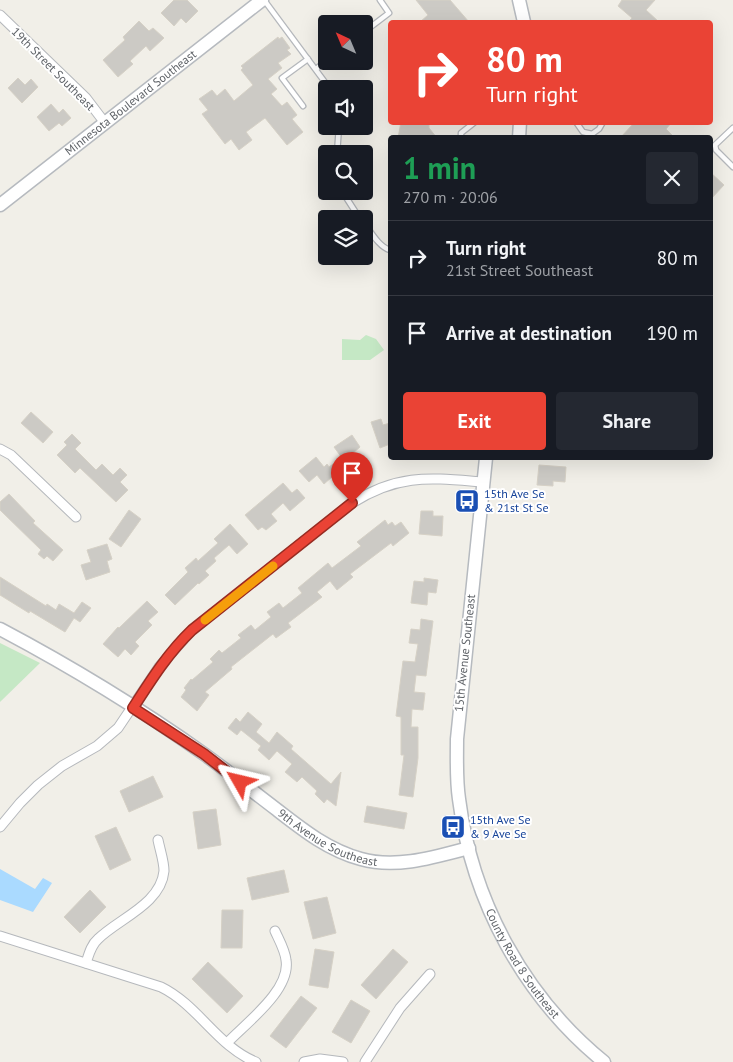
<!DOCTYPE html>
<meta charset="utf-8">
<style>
body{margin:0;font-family:"PT Sans",sans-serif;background:#242831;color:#f1f3f6;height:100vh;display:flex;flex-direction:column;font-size:19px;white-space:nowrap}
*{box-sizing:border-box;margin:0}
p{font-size:16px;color:#9ea1a6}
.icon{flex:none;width:28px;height:28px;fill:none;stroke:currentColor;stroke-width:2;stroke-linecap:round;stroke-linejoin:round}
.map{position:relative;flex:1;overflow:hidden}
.side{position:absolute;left:388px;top:135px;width:325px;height:325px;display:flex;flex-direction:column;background:#171b24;border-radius:5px;box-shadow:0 5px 20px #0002}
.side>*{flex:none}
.top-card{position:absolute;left:388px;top:20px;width:325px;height:105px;border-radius:5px;box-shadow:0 5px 20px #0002;background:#ea4335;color:#fff;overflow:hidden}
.needle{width:32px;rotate:316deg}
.tools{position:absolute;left:318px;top:15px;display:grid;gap:10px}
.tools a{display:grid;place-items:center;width:55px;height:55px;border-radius:5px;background:#171b24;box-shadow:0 5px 20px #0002;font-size:25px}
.pin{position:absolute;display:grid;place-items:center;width:42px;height:42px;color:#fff;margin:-51px -21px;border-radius:50% 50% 50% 0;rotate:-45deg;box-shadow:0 0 5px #0007}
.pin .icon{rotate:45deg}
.me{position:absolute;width:55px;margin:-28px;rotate:307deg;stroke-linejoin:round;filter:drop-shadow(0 0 4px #0008)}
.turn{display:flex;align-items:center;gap:18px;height:105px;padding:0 15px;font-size:22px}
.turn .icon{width:65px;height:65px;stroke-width:2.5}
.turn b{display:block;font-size:35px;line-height:42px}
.round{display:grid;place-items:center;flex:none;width:52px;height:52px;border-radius:5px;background:#242831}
.head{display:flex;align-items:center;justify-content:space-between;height:85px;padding:0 15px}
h1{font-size:30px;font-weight:700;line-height:38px;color:#1e9e55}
.cta{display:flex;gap:10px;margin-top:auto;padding:10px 15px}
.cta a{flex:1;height:58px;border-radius:5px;background:#ea4335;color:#fff;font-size:20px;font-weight:700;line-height:58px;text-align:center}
.cta a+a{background:#242831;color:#f1f3f6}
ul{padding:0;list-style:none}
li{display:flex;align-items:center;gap:15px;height:75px;padding:0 15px;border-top:1px solid #363941}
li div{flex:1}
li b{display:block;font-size:19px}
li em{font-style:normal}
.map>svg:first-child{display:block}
.green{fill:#c5e8c5}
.water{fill:#aadaff}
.building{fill:#cccac5;stroke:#d6d1c6}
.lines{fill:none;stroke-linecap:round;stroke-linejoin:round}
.lane-casing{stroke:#b5b8bc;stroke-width:7}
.street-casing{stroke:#b5b8bc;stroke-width:11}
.secondary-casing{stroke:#b6babf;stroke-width:15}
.lane{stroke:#fff;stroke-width:4.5}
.street{stroke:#fff;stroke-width:9}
.secondary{stroke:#fff;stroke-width:12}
.route-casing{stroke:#982c22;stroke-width:12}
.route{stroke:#ea4335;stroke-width:9}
.slow{stroke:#f59e0b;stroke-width:9}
.labels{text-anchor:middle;stroke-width:4;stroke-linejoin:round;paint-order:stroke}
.street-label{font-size:12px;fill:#5f6368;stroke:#fff}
.transit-label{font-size:12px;fill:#164399;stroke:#fff;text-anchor:start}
</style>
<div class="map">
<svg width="733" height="1062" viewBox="0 0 733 1062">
<rect width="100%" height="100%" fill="#f1efe8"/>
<g class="green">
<polygon points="366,335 376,339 384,350 370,360 342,360 342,339 360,340"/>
<polygon points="0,643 40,663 0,702"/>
</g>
<polygon class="water" points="0,869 35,889 43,878 52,883 33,912 0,900"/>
<g class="building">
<polygon points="174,0 187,0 198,11 186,23 181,18 174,26 161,13"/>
<polygon points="416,0 450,0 469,22 420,22 428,15"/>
<polygon points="622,0 655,0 646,10 659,22 628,22 632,18 618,6"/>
<polygon points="139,21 149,31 153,28 164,38 150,51 146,46 130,61 133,64 118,77 103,60 125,40 123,37"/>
<polygon points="278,37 279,39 282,37 290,48 287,50 291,54 278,63 282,68 268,79 277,89 271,94 282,106 287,102 297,115 292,119 303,132 287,145 265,118 246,132 252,140 239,150 231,139 225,144 202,114 208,110 199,99 212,90 217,96 225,89 234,101 253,85 241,70 243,68 241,66"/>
<polygon points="18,78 25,85 31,79 38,87 22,103 8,88"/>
<polygon points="51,104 59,113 63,109 71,118 62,126 59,123 49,131 37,117"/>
<polygon points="401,122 429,122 429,128 437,138 398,138"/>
<polygon points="635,122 672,122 666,129 675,138 620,138"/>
<polygon points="710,172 724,185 710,200"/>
<polygon points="31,412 53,432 43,443 21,423"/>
<polygon points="381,419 383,425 390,423 390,444 380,448 371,422"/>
<polygon points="72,434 81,443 75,449 96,470 102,464 113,475 120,468 127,475 120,482 128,490 116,502 80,468 75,473 57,455 67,445 64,442"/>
<polygon points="352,435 360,447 353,453 360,462 344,473 341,469 324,484 317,475 309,482 299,471 316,457 324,467 327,464 329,467 342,458 334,447"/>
<polygon points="539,465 566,467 565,482 553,481 553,486 537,485"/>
<polygon points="283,483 292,493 297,489 305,498 290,511 283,503 271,514 277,521 266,530 262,527 258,530 245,515"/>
<polygon points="9,494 35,521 33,523 63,550 53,561 47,556 44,559 38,554 41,550 0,510 0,502"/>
<polygon points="129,510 141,519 121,547 109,539"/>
<polygon points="421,511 433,511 433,516 443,516 442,536 419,534"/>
<polygon points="385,520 388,525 392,522 395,526 401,522 409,533 393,546 391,543 350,574 353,577 337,590 330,581 317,592 322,597 288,623 291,627 276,638 273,634 231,667 232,669 205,692 209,695 197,711 181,697 186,690 184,688 191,679 192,680 213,662 210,659 219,650 222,653 241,638 238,635 251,625 255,630 271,617 267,612 279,603 283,608 302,593 298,588 328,563 332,568 361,546 357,542"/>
<polygon points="230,524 248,544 237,554 229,545 214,558 216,561 205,571 209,575 199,584 198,583 175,605 165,595 188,572 185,568 196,558 198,561 218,543 214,539"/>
<polygon points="107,544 112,559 107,561 110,572 86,580 81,565 91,562 87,550"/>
<polygon points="0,577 46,606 47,604 56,610 59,604 74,613 82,602 91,608 80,622 74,618 65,632 30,611 29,613 0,595"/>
<polygon points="424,578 438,580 436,593 428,592 427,605 411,603 414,581 424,582"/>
<polygon points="147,601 158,612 148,621 152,625 135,642 139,646 131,655 125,649 118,657 103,644 118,627 119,628"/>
<polygon points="421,619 433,621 426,676 416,675 414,692 425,693 423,710 412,709 411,727 418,727 418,758 413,797 399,795 404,755 401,755 401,717 396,716 403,661 415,662 418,644 409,643 411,629 420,630"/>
<polygon points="248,712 262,724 256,732 269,743 277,732 293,746 291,749 331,784 341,772 336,806 327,799 324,803 315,794 317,791 302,777 297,782 285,772 292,764 277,751 269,760 258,750 261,746 241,730 237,735 228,728 236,718 240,722"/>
<polygon points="153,776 163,797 129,812 120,791"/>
<polygon points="367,806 407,813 404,829 364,822"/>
<polygon points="216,809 221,845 198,849 193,812"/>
<polygon points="116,827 131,860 110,870 95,836"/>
<polygon points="284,870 289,892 252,900 247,878"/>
<polygon points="90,890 106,907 80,933 64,917"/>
<polygon points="327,897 336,933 313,939 304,902"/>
<polygon points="222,910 243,910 242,948 221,948"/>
<polygon points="315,949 334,952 328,988 309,985"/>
<polygon points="393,949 408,962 376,999 361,985"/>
<polygon points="208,962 243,996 227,1013 192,979"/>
<polygon points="301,996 317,1008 286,1048 270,1036"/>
<polygon points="351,1000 370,1011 351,1043 332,1032"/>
</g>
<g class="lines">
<defs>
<g id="lane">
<polyline points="264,0 330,89"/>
<polyline points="364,32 389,13 380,0"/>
<polyline points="316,69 326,61"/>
<polyline points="303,106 282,78 308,59"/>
<polyline points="576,122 583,132 592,134 599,129 603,122"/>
<polyline points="733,128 715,145 716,150 733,167"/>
<polyline points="461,138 461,133 475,122"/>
<polyline points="337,154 339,126"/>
<polyline points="342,191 360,219"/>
<path d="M364 223C371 232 379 247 390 250"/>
</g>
<g id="street">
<polyline points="0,15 86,98 105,123"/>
<polyline points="0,449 11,455 76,517"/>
<path d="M0 827 20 803 38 785 62 766 97 746 118 728 159 667 192 630 352 503C399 473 431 478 483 482"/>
<path d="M0 936 161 987C198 1005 218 1047 256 1062"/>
<path d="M86 963C89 954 91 945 98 939 118 919 161 904 164 871 164 861 160 850 158 840"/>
<path d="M227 1043C246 1023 291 990 286 960 285 950 279 940 275 931"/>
<polyline points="304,1062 320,1059 343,1062"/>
<polyline points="365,1062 400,1008 430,974"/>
</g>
<g id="secondary">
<polyline points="519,0 524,22"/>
<polyline points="519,138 520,122"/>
<path id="s1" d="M0 205 262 0"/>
<path id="s2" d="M486 458 457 739C457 759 456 779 459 799 472 901 524 997 604 1062"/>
<path id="s3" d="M0 629C70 666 139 708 204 754 229 772 252 791 276 809 303 830 328 850 361 859 396 869 435 857 469 848"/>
</g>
</defs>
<use href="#lane" class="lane-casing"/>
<use href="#street" class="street-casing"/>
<use href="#secondary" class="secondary-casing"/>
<use href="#lane" class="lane"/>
<use href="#street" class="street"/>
<use href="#secondary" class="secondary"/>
</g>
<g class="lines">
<defs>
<path id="route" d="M240 782 204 754 133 708C151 680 168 653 192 630L352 503"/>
</defs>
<use href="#route" class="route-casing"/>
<use href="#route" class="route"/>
<polyline class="slow" points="205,620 273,566"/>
</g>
<defs>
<symbol id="bus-square" viewBox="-11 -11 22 22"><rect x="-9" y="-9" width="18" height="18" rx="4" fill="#1a4fb4" stroke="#fff"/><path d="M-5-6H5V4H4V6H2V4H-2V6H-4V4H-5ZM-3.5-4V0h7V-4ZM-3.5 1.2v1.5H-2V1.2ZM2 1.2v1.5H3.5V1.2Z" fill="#fff"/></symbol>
</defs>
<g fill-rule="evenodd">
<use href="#bus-square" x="453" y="487" width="28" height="28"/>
<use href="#bus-square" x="439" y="813" width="28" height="28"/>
</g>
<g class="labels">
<g class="street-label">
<text transform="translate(53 69) rotate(45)" y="4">19th Street Southeast</text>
<text dy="4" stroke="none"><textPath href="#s1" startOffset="166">Minnesota Boulevard Southeast</textPath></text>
<text transform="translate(465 653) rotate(-84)" y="4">15th Avenue Southeast</text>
<text dy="4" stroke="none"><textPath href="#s3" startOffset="390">9th Avenue Southeast</textPath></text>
<text dy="4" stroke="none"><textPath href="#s2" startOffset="521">County Road 8 Southeast</textPath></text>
</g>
<g class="transit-label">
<text x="484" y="498">15th Ave Se<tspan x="484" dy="14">&amp; 21st St Se</tspan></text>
<text x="470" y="824">15th Ave Se<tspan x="470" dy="14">&amp; 9 Ave Se</tspan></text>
</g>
</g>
</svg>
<div class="tools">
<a><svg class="needle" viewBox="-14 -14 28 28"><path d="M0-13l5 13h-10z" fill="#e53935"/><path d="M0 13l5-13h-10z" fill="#9ea1a6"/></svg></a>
<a><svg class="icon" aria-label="sound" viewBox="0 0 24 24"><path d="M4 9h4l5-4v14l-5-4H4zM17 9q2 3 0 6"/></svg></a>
<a><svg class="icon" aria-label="search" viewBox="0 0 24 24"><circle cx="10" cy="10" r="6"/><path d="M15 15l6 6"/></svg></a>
<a><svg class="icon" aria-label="layers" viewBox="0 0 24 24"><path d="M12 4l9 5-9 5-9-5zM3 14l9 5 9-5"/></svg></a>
</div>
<div class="pin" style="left:352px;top:503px;background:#d93025"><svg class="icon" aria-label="arrive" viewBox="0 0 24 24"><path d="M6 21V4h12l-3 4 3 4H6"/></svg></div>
<svg class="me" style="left:240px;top:782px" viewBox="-20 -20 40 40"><path d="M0-17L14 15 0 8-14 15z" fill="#ea4335" stroke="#fff" stroke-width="4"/></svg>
<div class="top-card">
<div class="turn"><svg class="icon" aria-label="right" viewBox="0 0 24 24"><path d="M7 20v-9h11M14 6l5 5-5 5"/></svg><div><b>80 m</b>Turn right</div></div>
</div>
<section class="side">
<div class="head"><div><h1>1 min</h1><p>270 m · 20:06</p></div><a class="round"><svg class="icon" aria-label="close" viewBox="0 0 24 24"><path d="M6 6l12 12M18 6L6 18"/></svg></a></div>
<ul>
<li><svg class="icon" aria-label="right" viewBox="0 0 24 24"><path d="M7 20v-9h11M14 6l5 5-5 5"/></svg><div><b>Turn right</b><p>21st Street Southeast</p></div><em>80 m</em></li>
<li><svg class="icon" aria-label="arrive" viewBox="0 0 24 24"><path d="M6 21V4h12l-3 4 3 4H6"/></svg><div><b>Arrive at destination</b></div><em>190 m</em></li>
</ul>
<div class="cta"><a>Exit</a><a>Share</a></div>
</section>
</div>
